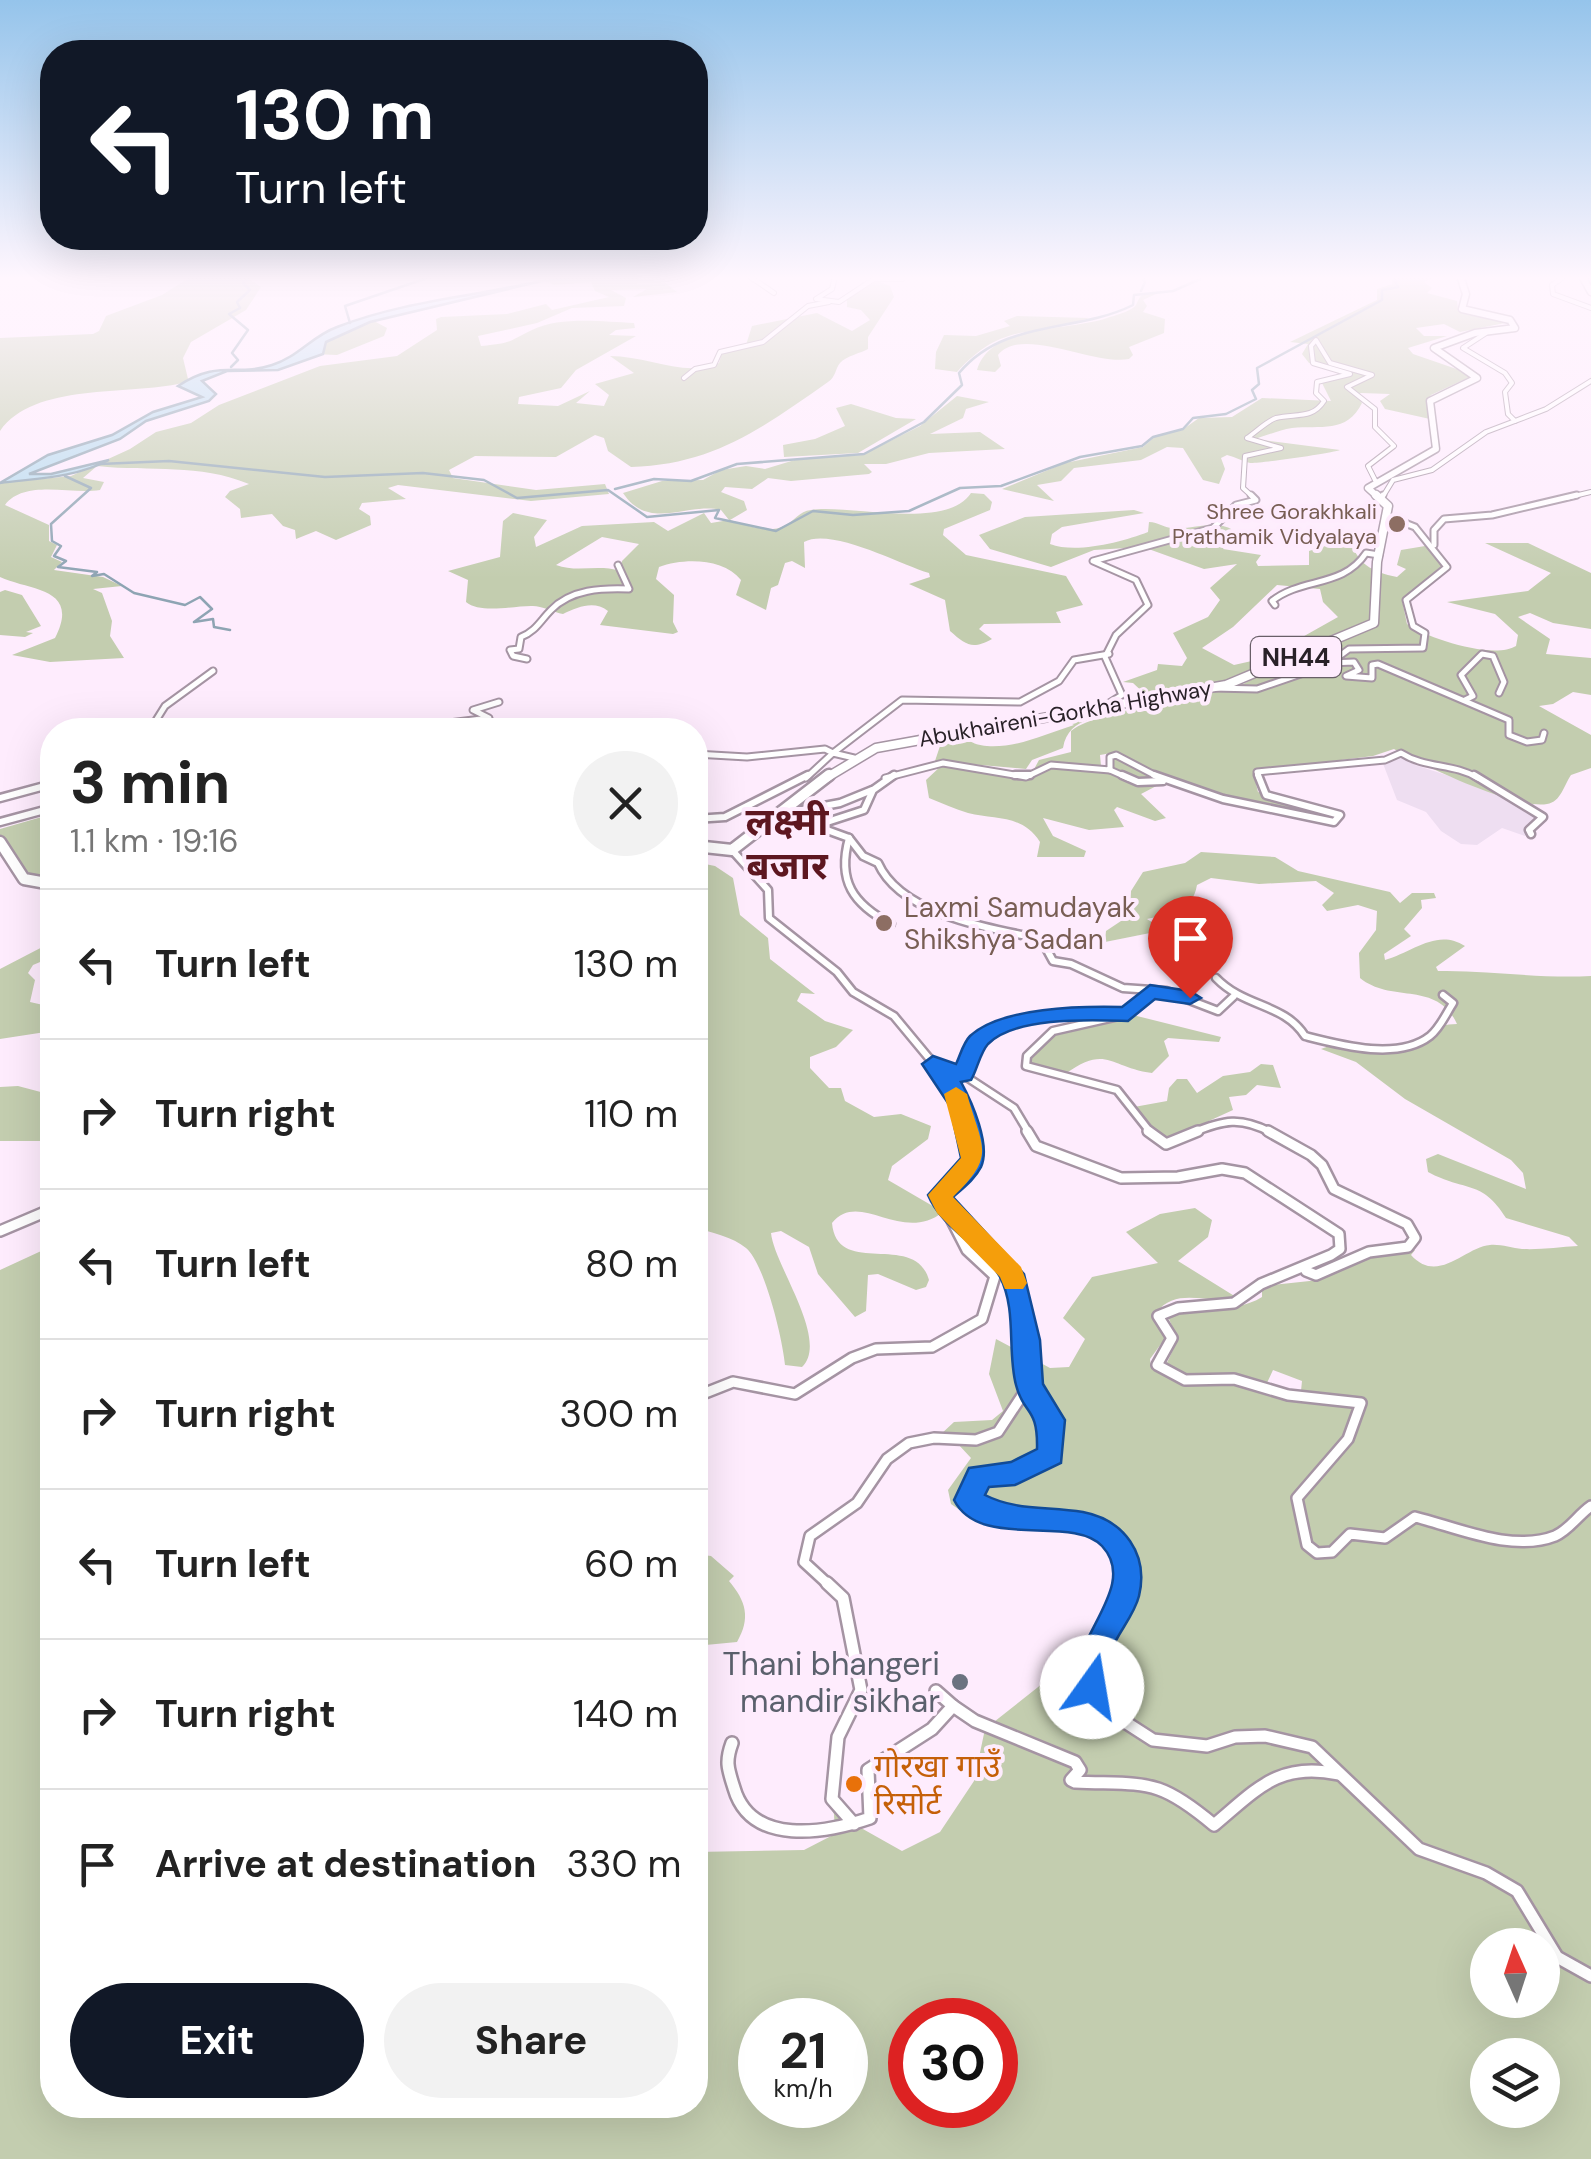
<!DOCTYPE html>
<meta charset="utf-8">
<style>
body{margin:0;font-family:"DM Sans","Noto Sans Devanagari",sans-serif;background:#f2f2f2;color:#222;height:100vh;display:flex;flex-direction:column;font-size:38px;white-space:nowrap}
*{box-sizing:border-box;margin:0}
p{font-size:32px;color:#767676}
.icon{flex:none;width:55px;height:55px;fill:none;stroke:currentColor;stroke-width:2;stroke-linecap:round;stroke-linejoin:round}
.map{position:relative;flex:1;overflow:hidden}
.details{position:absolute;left:40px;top:718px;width:668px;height:1400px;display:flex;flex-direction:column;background:#fff;border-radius:40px;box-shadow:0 10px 40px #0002}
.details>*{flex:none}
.hud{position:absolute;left:40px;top:40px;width:668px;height:210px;border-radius:40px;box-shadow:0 10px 40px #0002;background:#111827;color:#fff;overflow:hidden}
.needle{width:65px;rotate:357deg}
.tools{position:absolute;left:1470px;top:1928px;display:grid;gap:20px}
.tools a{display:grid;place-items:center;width:90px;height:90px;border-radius:50%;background:#fff;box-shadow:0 10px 40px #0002;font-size:50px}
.speed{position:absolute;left:738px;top:1998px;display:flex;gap:20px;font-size:50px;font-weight:700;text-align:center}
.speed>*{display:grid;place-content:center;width:130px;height:130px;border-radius:50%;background:#fff;box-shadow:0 10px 40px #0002;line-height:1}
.speed small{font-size:25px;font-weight:400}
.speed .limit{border:15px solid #d22;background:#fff;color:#111}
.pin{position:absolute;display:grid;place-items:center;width:85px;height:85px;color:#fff;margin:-102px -42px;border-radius:50% 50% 50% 0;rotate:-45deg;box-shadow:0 0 10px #0007}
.pin .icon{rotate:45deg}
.me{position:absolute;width:110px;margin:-55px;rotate:13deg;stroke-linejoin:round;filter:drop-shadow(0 0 8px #0008)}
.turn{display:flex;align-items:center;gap:35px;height:210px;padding:0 30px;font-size:45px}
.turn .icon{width:130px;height:130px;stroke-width:2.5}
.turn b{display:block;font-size:70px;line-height:85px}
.round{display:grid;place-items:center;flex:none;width:105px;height:105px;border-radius:52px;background:#f2f2f2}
.overview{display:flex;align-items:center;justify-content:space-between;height:170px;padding:0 30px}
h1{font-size:60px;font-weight:700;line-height:75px}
.primary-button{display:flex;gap:20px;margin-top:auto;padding:20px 30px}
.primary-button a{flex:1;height:115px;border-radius:60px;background:#111827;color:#fff;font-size:40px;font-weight:700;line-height:115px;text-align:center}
.primary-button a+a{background:#f2f2f2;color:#222}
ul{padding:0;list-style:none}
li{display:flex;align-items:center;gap:30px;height:150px;padding:0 30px;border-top:2px solid #e0e0e0}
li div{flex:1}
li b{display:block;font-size:38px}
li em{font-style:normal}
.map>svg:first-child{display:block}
.industrial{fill:#eedef1}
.green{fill:#c3cdaf;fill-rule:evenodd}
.water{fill:#b9dbef;stroke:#8ea4b3;stroke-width:2.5}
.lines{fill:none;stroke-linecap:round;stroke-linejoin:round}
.stream{stroke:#8ea4b3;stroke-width:2.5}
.minor-far4-casing{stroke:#a594a3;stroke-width:6}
.minor-far3-casing{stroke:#a594a3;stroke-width:9}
.minor-far2-casing{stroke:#a594a3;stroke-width:11}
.minor-far1-casing{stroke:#a594a3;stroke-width:14}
.minor-casing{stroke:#a594a3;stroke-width:16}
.secondary-casing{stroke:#a594a3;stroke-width:9}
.primary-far2-casing{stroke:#a594a3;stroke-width:9}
.primary-far1-casing{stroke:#a594a3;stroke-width:11}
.primary-casing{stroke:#a594a3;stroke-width:15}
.minor-far4{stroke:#fff;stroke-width:4}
.minor-far3{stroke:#fff;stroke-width:5}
.minor-far2{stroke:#fff;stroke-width:6}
.minor-far1{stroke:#fff;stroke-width:9}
.minor{stroke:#fff;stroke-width:11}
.secondary{stroke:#fff;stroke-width:6}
.primary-far2{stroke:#fff;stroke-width:6}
.primary-far1{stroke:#fff;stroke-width:8}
.primary{stroke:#fff;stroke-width:10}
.route{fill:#1a73e8;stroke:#114b97;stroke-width:2.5}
.slow{fill:#f59e0b}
.education-dot{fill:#8d6e63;stroke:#feecfd;stroke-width:4}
.worship-dot{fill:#6b7280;stroke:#feecfd;stroke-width:4}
.food-dot{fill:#e8710a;stroke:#feecfd;stroke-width:4}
.labels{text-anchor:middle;stroke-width:8;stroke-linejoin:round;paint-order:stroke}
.far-education-label{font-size:22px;fill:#785e54;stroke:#feecfd;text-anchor:end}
.far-street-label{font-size:22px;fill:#292228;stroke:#feecfd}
.shield{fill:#feecfd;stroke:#695f68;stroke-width:2.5}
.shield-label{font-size:25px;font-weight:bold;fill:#292228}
.education-label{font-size:28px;fill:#785e54;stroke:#feecfd;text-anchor:start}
.near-worship-label{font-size:32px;fill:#5b616d;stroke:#feecfd;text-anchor:end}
.near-food-label{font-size:32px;fill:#c56008;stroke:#feecfd;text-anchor:start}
.district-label{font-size:38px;font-weight:bold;fill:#5d1720;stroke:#feecfd}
</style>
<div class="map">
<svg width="1591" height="2159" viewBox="0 0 1591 2159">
<rect width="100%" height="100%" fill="#feecfd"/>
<polygon class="industrial" points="1398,754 1415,765 1534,803 1535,817 1525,836 1502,828 1477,845 1461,844 1441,831 1426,812 1397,800 1382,761"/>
<g class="green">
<path d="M266 276 249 279 261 287 246 310 191 342 183 358 188 379 182 383C128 396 34 382 0 431V338L93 334 99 331 106 316 162 295 192 276Z"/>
<path d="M568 276H657L677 292 633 297 647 289 611 290 626 298 624 306 572 308 537 323 478 336 481 346C513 343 507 342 532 330 561 316 603 322 634 323L635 328 616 330 609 335 636 336 576 370 561 388 519 397 518 404 558 406 590 391 576 403 604 406 609 395 595 384 634 373 610 356C648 356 685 378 719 363L722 353 746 345 752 326 817 313 852 331 870 320 861 310 847 307V299L876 281 890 286 894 297 868 337V349C861 353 846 356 840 363 835 369 836 377 828 382 765 426 715 465 631 467L608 451 604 438 595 435 556 457 475 456 449 470 453 478 536 490 605 484 609 494 531 501 398 485 388 488 406 499 362 503 359 509 370 516 371 525 336 540 316 531 296 539 295 530 283 526 272 514 241 518 240 509 225 497 230 491 249 484C198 463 153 472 97 466L83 478 104 482 100 490C71 495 25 479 5 505L49 525V541L57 545 51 557 62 562 54 570 103 577 122 586 93 589 102 593 112 621 110 636 124 658 50 662 12 655 55 638C81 587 30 591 0 577V483L71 476 130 449 156 432 191 423 219 405 320 366 397 356 437 330 436 319 441 317 507 314 546 304 552 310 609 297 595 291 591 282 554 285 546 280Z"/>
<path d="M1391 276H1436L1424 282 1432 288 1427 293 1457 301 1458 309 1510 322 1460 332 1444 324 1416 328 1424 336H1447L1408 348 1413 354 1474 375 1431 395 1427 401 1430 419 1385 409 1380 401 1390 394 1361 393 1357 395 1362 403C1347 434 1320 425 1292 428 1279 430 1266 436 1254 439L1340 450C1333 453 1257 464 1250 463 1242 461 1235 457 1227 455L1221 458 1225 469 1219 484 1203 480 1183 448 1167 447 1141 460 1074 468 1061 481 1037 485 1054 501 1002 489 1065 463 1143 447 1157 435 1182 430 1199 418 1232 417 1262 398 1331 401 1322 383 1343 374 1309 363 1302 354 1308 344 1290 342 1377 300V289L1392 284Z"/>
<path d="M1143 294H1156L1143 300 1147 306 1143 312 1165 319 1164 333 1129 347 1133 355 1129 359C1095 366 1021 325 998 355L1001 366 995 372 977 370C990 324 1070 331 1107 318 1114 316 1132 311 1136 305 1138 301 1139 297 1143 294Z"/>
<path d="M1017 316 1089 318C1033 340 1006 318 957 372L935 369 936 352 944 335 976 336 1010 326 1004 321Z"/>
<polygon points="374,321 387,328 384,336 337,355 313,354 323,354 326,342"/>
<path d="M957 396 989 402 966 409 963 418 930 434 980 432 1005 449 929 453 886 464H864L872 472 869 474 791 481 768 478 752 489 725 487 721 492 744 501 747 510 730 520C746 525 768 534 784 526 795 521 799 511 811 510 848 504 947 531 971 493L984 494 992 502 990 510 944 529 943 535 966 555 1066 576 1083 605 1056 612 1061 623 984 624 979 629 992 639C972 650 966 645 950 631L945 600 909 584 930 577 929 573C899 564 831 527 804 542L805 568 792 561 785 563 778 585 771 588 766 610 736 595 741 580C723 558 684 558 659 567L656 579 674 595 673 622 678 632 673 634 600 625 608 611C594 600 578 607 563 614 553 612 540 605 531 606 513 606 480 614 466 602L468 580 448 571 500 557 503 521 513 513 547 520 534 537 536 547 582 526 654 522 668 531 704 513 711 523 729 520 721 510C687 502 649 532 623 493L662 481 703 480 721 470 746 466 765 469 798 459 862 455 920 426ZM602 537 639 544 622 561 620 571C598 564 577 573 556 565Z"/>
<polygon points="851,404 896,418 916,419 858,453 784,457 783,445 815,439 845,426 836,408"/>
<path d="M1134 510 1144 513 1062 527 1052 534 1050 544C1076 554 1122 542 1148 532L1149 522C1159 522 1163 528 1173 528 1194 530 1214 519 1233 530L1223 549 1261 555 1256 562 1258 566 1309 565V551L1351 538C1355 563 1372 572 1397 577L1406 569 1397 565 1401 550 1431 545 1443 565 1402 600 1407 624C1427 638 1493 660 1516 646L1518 635 1495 614 1447 602 1528 591 1551 573 1485 543H1528L1591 573V629L1553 623 1530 613 1518 617 1550 639 1546 654 1591 658V695L1573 692 1553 704 1539 706 1591 735V768L1571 775C1564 785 1561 802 1547 804 1516 810 1422 765 1394 749L1373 756 1253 771 1258 792 1335 813 1334 821 1183 786 1117 752 1100 755 1101 766 1053 762 1032 773 1039 760 1071 752V731C1089 717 1114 717 1135 707L1133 704 1239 686 1347 632 1222 683 1148 697 1133 683 1123 682 1157 670 1158 664 1182 666 1187 658 1173 633 1208 617 1220 600 1210 588 1237 564 1204 569 1143 547 1094 550 1051 567 990 549 979 535 1025 517ZM1277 585 1320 589 1323 602 1338 617 1265 658 1234 665 1202 648 1233 627Z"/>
<polygon points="5,590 22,595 41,626 26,632 33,633 25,637 0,635 0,592"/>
<path d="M1129 706C1103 720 1069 714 1063 748L1032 760 1026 769 935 761 942 740C963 730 966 745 987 746 1018 748 1045 734 1074 725L1060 717Z"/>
<path d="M1113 758 1164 782 1141 794 1166 818 1155 821 1117 807 1114 810 1124 827 1089 830 1043 818 1053 836 1086 851 1084 857H1037L1040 842C1022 814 996 820 968 813 955 809 942 803 929 798L926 780 942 765 1025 781 1054 768 1107 773 1113 769Z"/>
<polygon points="52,814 52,880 33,879 0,836 0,829"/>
<path d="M1201 852 1275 857 1298 871 1390 892 1400 903 1412 893H1434L1436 898 1421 900 1422 908 1404 929 1411 936 1384 954 1385 960C1413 952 1437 928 1465 946L1436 967 1438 971C1490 970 1539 979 1591 976V2159H0V1270L52 1246V2105H695V1852L804 1850 835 1834 834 1814 828 1802 854 1824 902 1851 940 1832 974 1781 985 1729 1119 1623C1119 1605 1126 1576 1118 1560 1096 1515 998 1541 951 1504L948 1490 971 1458 957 1443 940 1435 954 1422 992 1420 1003 1411 989 1374 996 1339 1050 1368 1069 1367 1085 1339 1063 1318 1092 1277 1158 1263 1126 1232 1160 1214 1195 1208 1212 1220 1208 1237 1178 1261 1236 1297C1209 1306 1177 1285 1156 1313L1166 1337 1150 1359 1151 1368 1182 1384 1244 1385 1300 1401 1302 1381 1273 1370 1266 1385 1184 1379 1164 1369 1178 1339 1168 1317C1197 1300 1232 1316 1262 1297V1286L1319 1280 1337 1263 1376 1252 1415 1250 1411 1255C1438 1285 1465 1247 1490 1245 1500 1244 1512 1248 1522 1249 1540 1250 1559 1247 1578 1246L1569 1237 1506 1218C1482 1179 1465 1192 1428 1172L1426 1159 1438 1154 1526 1189 1523 1173 1511 1160 1405 1099 1356 1062 1321 1049C1351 1036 1376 1049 1406 1043 1428 1038 1433 1024 1457 1024 1437 980 1392 1004 1360 978L1359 953 1376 930 1377 911 1358 905 1327 911 1322 905 1334 893 1316 881 1259 884 1211 878 1197 885C1192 913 1171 914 1147 919L1158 926 1150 933 1105 942 1106 931 1130 915 1131 891 1143 872 1185 863ZM1488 1945H1542V2000H1488ZM760 2020H845V2105H760ZM910 2020H995V2105H910ZM1488 2055H1542V2110H1488Z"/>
<path d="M695 862 715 866 733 878 740 915 768 938 770 959 815 994 801 993 797 1001 825 1021 853 1030 836 1047 810 1057V1068L829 1088H841L845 1101 874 1117 901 1114 931 1126 928 1139 892 1166 888 1180 943 1212C901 1245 860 1189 832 1223 837 1279 915 1230 929 1280L926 1287 916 1290 878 1274 868 1275 866 1311 855 1317 818 1274 809 1247 781 1231 771 1233C774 1265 830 1340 802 1367L785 1365C783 1341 765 1264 746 1248 733 1237 711 1232 695 1228Z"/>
<polygon points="52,942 52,957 33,965 28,973 35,980 30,1002 52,1007 52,1031 0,1039 0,969"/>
<path d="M1133 1015 1221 1037 1219 1042 1168 1038 1164 1041 1169 1056 1152 1073C1109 1067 1107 1044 1065 1074L1029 1065C1035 1027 1101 1019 1133 1015Z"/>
<polygon points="1261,1064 1273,1065 1281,1088 1257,1085 1246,1095 1229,1097 1233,1110 1165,1141 1146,1126 1134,1107 1167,1101 1169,1088 1177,1079 1187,1079 1197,1093 1223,1076 1250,1072"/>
<polygon points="18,1086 52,1095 52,1141 0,1141 0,1087"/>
<path d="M695 1554 711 1556 734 1576 729 1581C746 1601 751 1618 737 1642L695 1646Z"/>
</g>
<path class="water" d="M546 280 370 322 326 342 323 354 278 370 227 371 202 381 216 394 209 401 146 421 120 439 29 474H51L109 460C74 478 39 478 0 483L48 455 112 435 153 412 202 397 178 386C219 359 236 377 272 365 298 357 312 336 337 327 403 301 477 296 546 280Z"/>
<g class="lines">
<g class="stream">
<polyline points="1141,276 1145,282 1141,291"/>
<polyline points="547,281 586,276"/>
<polyline points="350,323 345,306 433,276"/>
<polyline points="231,367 238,360 232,353 248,330 229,314 240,308 237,302 250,290 243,283 250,276"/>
<polyline points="100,464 169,461 325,477 423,473 484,480 517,498 608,490 647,517 719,510 715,518 776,531 813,511 853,515 909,511 960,488 1001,486 1080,457 1142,446 1153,437 1183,429 1193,418 1226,414 1256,399 1252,390 1259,384 1257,368 1382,300 1382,290 1398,287 1393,276"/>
<polyline points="65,476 91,488 51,524 52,541 61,546 54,556 66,561 58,567 97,572 92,576 104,574 134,593 185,605 200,597 212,609 194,622 213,619 214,627 230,630"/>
<path d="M615 489 654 479 691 481 737 464 864 454 924 422 962 385 959 373C1005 318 1075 334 1133 305L1134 295 1173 291 1200 279 1198 276"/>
</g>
<defs>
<g id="minor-far4">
<polyline points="749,276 774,293"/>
<polyline points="835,276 832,289 816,299 839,302 874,279 902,279"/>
<polyline points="1565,276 1552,285 1553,294 1591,308"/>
<polyline points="666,279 681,276"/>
<polyline points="684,378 695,369 714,365 720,352 763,342 808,306 829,302"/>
<polyline points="1515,421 1546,409 1591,381"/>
<path d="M1254 498 1243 488 1245 456 1281 448 1247 438C1256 432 1267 421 1276 418 1295 413 1312 420 1324 401L1316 393 1317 382 1350 374 1313 363 1311 346 1316 340 1330 363 1372 375 1347 387 1375 409V427L1394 446 1368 466 1375 480"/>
<polyline points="1382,498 1393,480 1432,470 1486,432 1515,421 1508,414 1505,392 1512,383 1505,373 1463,348 1486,333"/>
<polyline points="1566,498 1591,492"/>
</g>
<g id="minor-far3">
<polyline points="1381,499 1383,495"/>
<polyline points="1387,516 1415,527 1447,567 1406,600 1413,626 1425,633 1423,648 1349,649 1330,663 1354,662 1359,670 1346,676 1372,678 1372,665 1378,664 1509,720 1509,735 1527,742 1542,740 1544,733"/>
<polyline points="1434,545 1434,530 1444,519 1492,515 1577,495"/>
<path d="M1275 605 1272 601C1302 577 1343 588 1366 553L1379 555"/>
<path d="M527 659 513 656 510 650 519 649 521 637C536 631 540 621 551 610 571 589 602 588 629 589L618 565"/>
<polyline points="1213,688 1257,689 1330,664"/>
<polyline points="1465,700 1473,696 1461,675 1482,654 1493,656 1504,682 1499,693"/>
<polyline points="1106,705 1122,695 1105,657 1116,635 1148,605 1136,580 1093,561 1213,528 1236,505 1256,500 1251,495"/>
<polyline points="150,730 165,706 213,671"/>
<polyline points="425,730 425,726 489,718 473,710 499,702"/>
<polyline points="695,754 747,757 825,749 833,753 902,700 1020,702 1059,681 1074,660 1109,654"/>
<polyline points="1110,770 1128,778"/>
<polyline points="806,778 833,753 854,758"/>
<polyline points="885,778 943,763 1026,777 1051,765 1110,770 1110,757 1116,755 1160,778"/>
<path d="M1259 778 1257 772 1385 760 1401 753C1426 769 1453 763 1478 778"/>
</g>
<g id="minor-far2">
<polyline points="1015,775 1030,775"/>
<polyline points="1122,775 1138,782 1163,781"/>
<polyline points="1154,775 1223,799 1334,822 1340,815 1266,795 1258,775"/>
<polyline points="1474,775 1543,817 1529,830 1531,834"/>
<polyline points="0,798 52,784"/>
<polyline points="781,814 840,803 872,790"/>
<polyline points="695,819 725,817 808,775"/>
<polyline points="0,822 52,808"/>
<path d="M849 838 863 856 878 863C901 915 990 928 1041 939L1053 961 1071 964 1123 988 1166 991 1218 1011 1234 996"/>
<polyline points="732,850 768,890 769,918 837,972 853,992 894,1016 933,1063 959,1072 1014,1108 1029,1133"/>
<path d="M891 924C853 904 837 881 849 838L827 830 824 823 864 810 873 790 894 775"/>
<path d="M1216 978C1245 1008 1284 1003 1305 1036 1340 1045 1398 1061 1430 1036 1440 1028 1446 1014 1453 1003L1443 995"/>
<polyline points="1150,992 1128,1014 1053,1031 1027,1056 1026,1066 1117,1090 1151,1133"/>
<polyline points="933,1063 951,1083 967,1133"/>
<path d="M963 1075C987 1011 1046 1014 1106 1013"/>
<path d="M1192 1133C1223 1120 1241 1116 1272 1133"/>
</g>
<g id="minor-far1">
<path d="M1027 1131 1036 1146 1121 1178 1178 1177 1222 1169 1245 1173 1339 1234 1340 1249 1331 1255 1261 1284 1234 1303 1178 1308 1158 1316 1172 1338 1157 1365 1185 1380 1234 1379 1288 1395 1361 1403 1348 1439 1297 1498 1307 1545 1317 1553 1332 1552 1350 1534 1385 1538 1415 1517C1456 1527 1512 1553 1555 1536 1569 1530 1578 1515 1591 1506"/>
<polyline points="1148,1131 1166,1144 1198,1131"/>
<polyline points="1268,1131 1311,1155 1322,1165 1334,1189 1407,1224 1415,1238 1408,1247 1369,1252 1316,1275 1306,1271"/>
<polyline points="0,1231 52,1209"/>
<path d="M1029 1385 1052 1419 1051 1455 1015 1473 979 1476 968 1500C980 1506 991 1514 1004 1517 1057 1530 1128 1507 1124 1585"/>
<polyline points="695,1397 733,1382 795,1394 852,1358 876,1349 932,1347 982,1319 995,1276 967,1250 947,1211"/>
<path d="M829 1585 804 1562 810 1536 857 1503 887 1459 909 1443 934 1438 976 1440 998 1432 1029 1385 1031 1362 1011 1274 945 1207 940 1195C967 1170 974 1169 967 1131"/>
</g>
<g id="minor">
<polyline points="827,1583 843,1598 861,1690 838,1737 832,1799 854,1824"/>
<polyline points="1124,1583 1091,1687 1125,1722 1153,1740 1207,1746 1235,1737 1265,1736 1312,1747 1419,1849 1486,1873 1517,1891 1557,1957 1591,1976"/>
<path d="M953 1706 975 1721 1075 1762 1080 1770 1071 1780 1075 1782C1147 1785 1157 1777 1214 1825 1256 1790 1279 1761 1338 1774"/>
<path d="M732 1743C725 1762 728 1769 734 1788 751 1847 826 1833 870 1818L868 1770 932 1729 953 1706 936 1691"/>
</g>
<polyline id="secondary" points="1582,276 1591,292"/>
<polyline id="primary-far2" points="1379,498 1368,488 1436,449 1430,401 1477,378 1434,348 1475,333 1515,328 1510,320 1462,309 1466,294 1460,276"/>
<polyline id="primary-far1" points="826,778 876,748 1226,685 1374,623 1377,562 1388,506 1376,495"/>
<g id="primary">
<polyline points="0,842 24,879 52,884"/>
<polyline points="695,846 732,850 829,775"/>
</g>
</defs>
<use href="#minor-far4" class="minor-far4-casing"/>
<use href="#minor-far3" class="minor-far3-casing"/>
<use href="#minor-far2" class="minor-far2-casing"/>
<use href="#minor-far1" class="minor-far1-casing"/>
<use href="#minor" class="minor-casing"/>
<use href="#secondary" class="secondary-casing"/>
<use href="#primary-far2" class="primary-far2-casing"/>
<use href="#primary-far1" class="primary-far1-casing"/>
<use href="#primary" class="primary-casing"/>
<use href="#minor-far4" class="minor-far4"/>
<use href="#minor-far3" class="minor-far3"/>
<use href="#minor-far2" class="minor-far2"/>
<use href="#minor-far1" class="minor-far1"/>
<use href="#minor" class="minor"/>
<use href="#secondary" class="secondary"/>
<use href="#primary-far2" class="primary-far2"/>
<use href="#primary-far1" class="primary-far1"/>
<use href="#primary" class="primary"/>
</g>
<linearGradient id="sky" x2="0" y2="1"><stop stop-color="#95c4eb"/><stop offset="0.48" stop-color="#fff6fe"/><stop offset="1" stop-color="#fff6fe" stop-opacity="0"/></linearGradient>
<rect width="1591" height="579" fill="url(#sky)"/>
<path class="route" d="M1150 985 1190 991 1201 998 1190 1004 1155 999 1128 1021C1092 1020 1016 1016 988 1044 980 1053 977 1070 971 1080L961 1082C972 1102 991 1145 981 1167 975 1179 963 1188 953 1197L1024 1274 1040 1340 1043 1384 1065 1420 1061 1463 1015 1485 989 1487 985 1495C1016 1511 1048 1506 1083 1512 1124 1520 1149 1554 1139 1596 1134 1616 1118 1632 1111 1651 1107 1666 1109 1682 1103 1697L1092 1701 1080 1697C1057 1647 1143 1590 1102 1546 1072 1514 980 1551 954 1500L969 1468 1011 1462 1037 1449C1038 1406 1024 1416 1016 1385 1007 1352 1017 1310 1000 1277 982 1245 943 1230 928 1195L961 1158 950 1106 922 1064 933 1056 956 1064C960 1056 963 1043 970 1036 1001 1007 1082 1006 1122 1007Z"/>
<path class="slow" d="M956 1087 967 1094C982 1148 997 1155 953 1197L1021 1267 1027 1283 1023 1289H1005L1000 1277 937 1213 928 1195 961 1158 944 1094Z"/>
<g class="education-dot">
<circle cx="1397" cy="524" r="10"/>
<circle cx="884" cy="923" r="10"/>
</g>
<circle class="worship-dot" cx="960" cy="1682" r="10"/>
<circle class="food-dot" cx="854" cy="1784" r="10"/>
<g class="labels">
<g class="far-education-label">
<text x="1377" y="519">Shree Gorakhkali<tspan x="1377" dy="25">Prathamik Vidyalaya</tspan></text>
</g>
<g class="far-street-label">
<text transform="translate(1065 713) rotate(-10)" y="8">Abukhaireni-Gorkha Highway</text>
</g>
<rect class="shield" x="1251" y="637" width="90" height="40" rx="8"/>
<g class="shield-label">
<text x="1296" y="666">NH44</text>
</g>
<g class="education-label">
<text x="904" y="917">Laxmi Samudayak<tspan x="904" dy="32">Shikshya Sadan</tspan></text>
</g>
<g class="near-worship-label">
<text x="940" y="1675">Thani bhangeri<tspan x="940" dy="37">mandir sikhar</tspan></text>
</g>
<g class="near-food-label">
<text x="874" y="1777">गोरखा गाउँ<tspan x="874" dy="37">रिसोर्ट</tspan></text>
</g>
<g class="district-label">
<text x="787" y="835">लक्ष्मी<tspan x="787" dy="44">बजार</tspan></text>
</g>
</g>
</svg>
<div class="tools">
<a><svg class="needle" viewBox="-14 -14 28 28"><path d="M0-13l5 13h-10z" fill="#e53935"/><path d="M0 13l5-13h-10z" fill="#767676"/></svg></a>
<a><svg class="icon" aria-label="layers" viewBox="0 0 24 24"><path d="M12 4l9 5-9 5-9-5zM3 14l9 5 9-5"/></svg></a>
</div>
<div class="speed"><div>21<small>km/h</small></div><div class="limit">30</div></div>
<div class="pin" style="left:1190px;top:998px;background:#d93025"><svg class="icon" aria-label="arrive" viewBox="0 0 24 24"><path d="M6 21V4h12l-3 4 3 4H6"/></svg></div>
<svg class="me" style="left:1092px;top:1687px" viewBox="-20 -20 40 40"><circle r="19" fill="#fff"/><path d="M0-13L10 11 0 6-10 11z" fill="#1a73e8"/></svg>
<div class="hud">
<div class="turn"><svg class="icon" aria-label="left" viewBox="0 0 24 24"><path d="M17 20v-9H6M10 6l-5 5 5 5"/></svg><div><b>130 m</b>Turn left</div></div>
</div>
<section class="details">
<div class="overview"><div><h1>3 min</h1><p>1.1 km · 19:16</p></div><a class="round"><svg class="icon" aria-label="close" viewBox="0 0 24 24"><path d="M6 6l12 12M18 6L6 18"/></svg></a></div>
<ul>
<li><svg class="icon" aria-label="left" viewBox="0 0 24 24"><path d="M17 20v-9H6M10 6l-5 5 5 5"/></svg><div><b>Turn left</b></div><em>130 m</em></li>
<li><svg class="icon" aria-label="right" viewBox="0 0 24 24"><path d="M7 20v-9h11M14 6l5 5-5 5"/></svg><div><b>Turn right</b></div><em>110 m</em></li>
<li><svg class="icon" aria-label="left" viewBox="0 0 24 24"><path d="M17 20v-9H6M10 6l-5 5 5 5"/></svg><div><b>Turn left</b></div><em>80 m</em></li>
<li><svg class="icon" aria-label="right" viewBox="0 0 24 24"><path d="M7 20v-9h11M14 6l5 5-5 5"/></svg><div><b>Turn right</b></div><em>300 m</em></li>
<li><svg class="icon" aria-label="left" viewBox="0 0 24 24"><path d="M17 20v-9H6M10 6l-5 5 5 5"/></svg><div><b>Turn left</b></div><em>60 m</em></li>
<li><svg class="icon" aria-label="right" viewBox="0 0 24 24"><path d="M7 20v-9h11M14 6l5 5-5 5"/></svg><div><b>Turn right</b></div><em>140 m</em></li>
<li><svg class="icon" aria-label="arrive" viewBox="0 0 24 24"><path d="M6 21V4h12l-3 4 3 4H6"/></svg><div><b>Arrive at destination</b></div><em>330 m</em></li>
</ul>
<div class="primary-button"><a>Exit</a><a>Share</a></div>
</section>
</div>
